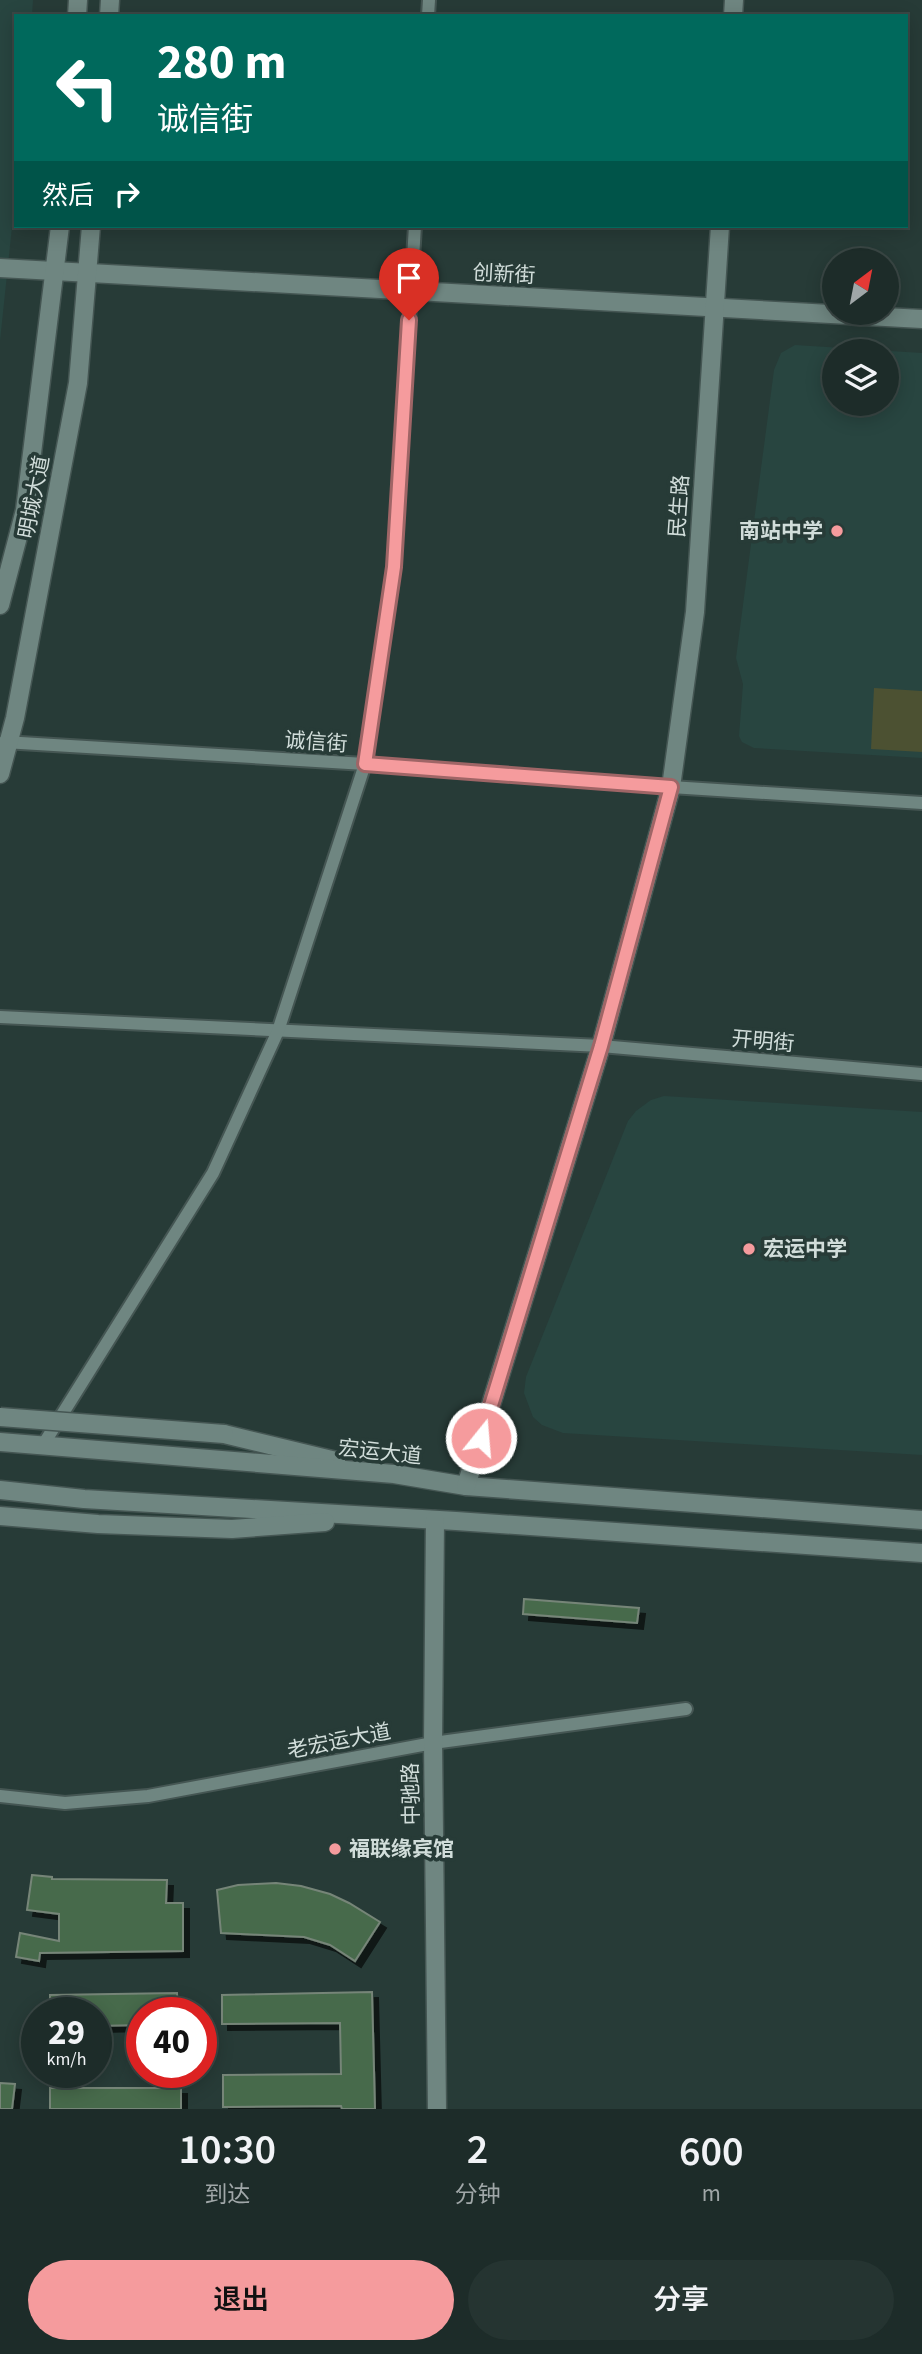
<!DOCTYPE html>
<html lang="zh">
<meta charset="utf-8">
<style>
body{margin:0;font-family:"Source Sans 3","Noto Sans SC",sans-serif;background:#253431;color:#f1f3f6;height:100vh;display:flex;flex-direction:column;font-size:26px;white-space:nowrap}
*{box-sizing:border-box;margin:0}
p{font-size:23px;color:#a0a7a8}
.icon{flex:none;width:38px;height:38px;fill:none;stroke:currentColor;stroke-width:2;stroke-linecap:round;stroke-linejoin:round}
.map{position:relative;height:2109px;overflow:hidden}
.details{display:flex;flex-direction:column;background:#1d2c29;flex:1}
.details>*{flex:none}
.hud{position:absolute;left:14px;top:14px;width:894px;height:214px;border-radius:0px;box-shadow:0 4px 18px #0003,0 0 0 2px #3b4846;background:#00695c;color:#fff;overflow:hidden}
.needle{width:46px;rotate:32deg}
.fabs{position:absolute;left:822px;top:248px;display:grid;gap:14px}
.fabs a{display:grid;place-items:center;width:77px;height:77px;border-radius:50%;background:#1d2c29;box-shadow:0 4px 18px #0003,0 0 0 2px #3b4846;font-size:35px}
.speed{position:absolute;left:21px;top:1997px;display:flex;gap:14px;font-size:35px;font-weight:700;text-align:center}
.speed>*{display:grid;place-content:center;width:91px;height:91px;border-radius:50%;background:#1d2c29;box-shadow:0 4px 18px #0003,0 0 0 2px #3b4846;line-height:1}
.speed small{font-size:18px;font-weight:400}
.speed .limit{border:10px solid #d22;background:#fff;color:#111}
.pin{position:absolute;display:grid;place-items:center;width:60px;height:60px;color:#fff;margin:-72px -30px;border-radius:50% 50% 50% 0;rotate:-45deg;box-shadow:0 0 7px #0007}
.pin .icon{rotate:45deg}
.me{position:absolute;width:77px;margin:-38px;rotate:17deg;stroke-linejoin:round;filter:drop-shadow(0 0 5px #0008)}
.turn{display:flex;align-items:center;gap:24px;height:147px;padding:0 28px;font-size:32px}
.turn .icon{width:91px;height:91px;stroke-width:2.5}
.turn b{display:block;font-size:49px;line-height:60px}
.then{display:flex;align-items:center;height:66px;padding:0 28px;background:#0003;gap:14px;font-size:26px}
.eta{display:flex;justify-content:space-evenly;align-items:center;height:119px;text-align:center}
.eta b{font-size:42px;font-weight:600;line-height:49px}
.button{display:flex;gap:14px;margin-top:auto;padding:14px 28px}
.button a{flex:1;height:80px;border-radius:42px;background:#f59b9d;color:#111;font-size:28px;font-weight:600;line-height:80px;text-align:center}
.button a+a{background:#253431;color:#f1f3f6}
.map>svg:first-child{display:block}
.built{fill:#284540;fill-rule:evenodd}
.green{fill:#4c5132}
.building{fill:#476a4c;stroke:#768578;stroke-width:2;filter:url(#shadow)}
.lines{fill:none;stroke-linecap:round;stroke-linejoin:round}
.street-casing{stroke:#455653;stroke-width:16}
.secondary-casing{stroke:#455653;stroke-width:21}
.street{stroke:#6f8681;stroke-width:12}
.secondary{stroke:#6f8681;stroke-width:18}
.secondary-bridge-casing{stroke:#455653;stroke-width:21;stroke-linecap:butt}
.secondary-bridge{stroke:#6f8681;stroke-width:18}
.route-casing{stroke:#9f6566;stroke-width:18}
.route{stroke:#f59b9d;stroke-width:12}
.poi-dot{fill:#f59b9d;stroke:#273b37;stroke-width:2.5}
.labels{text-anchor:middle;stroke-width:7;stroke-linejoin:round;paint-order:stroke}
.street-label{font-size:21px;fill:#d1ddda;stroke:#273b37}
.poi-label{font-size:21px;font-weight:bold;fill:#d1ddda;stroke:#273b37;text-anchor:start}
</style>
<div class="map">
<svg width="922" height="2109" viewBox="0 0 922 2109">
<defs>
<filter id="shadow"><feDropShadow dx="6" dy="6" stdDeviation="0" flood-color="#0009"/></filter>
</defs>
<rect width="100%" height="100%" fill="#273b37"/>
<g class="built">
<polygon points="0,0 33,0 32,16 16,16 16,189 0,341"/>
<path d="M795 345 922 353V758L754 748 742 742 739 736 743 684 736 658 774 370 781 353ZM835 352H887V404H835Z"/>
<polygon points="664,1096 922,1112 922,1455 563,1433 542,1425 533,1417 524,1393 526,1377 628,1121 636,1111 651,1100"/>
</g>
<polygon class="green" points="874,688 922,691 922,752 871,749"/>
<g class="building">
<polygon points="524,1599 639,1608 637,1623 523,1614"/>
<polygon points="32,1875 52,1877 52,1879 167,1880 166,1903 183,1903 183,1951 40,1953 39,1961 16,1957 20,1933 59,1941 59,1914 27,1910"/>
<polygon points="276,1883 301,1886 330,1894 349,1903 380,1922 355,1961 330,1945 304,1937 221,1933 217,1890 238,1885"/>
<polygon points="372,1992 375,2109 342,2109 341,2106 223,2107 223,2075 341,2074 340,2023 222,2024 222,1995"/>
<polygon points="177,1993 178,2012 142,2012 142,2025 96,2026 96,2012 50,2012 50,1995"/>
<polygon points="0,2083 15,2084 12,2109 0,2109"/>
<rect x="50" y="2088" width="131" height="21"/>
</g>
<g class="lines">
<defs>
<g id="street">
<polyline points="428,16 429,0"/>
<polyline points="4,742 365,764 671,787 922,803"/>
<polyline points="0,1017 601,1046 922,1074"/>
<polyline points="43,1445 213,1173 278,1031 365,764 394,567 415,226"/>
<polyline points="0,1796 65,1803 148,1796 433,1743 686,1709"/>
</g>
<g id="secondary">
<polyline points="77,16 78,0"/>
<polyline points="109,16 110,0"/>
<polyline points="733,16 734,0"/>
<polyline points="0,268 922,319"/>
<polyline points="0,605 25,510 60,226"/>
<polyline points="0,774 15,718 78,383 91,226"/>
<polyline points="224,1434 336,1461"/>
<polyline points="0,1442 394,1474 466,1486 922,1520"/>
<polyline points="466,1486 601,1046 671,787 695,612 720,226"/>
<polyline points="0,1490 84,1499 456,1521 922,1553"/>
<polyline points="0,1516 98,1524 232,1529 325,1522"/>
<polyline points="435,1520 433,1743 437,2109"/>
</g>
</defs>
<use href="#street" class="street-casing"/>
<use href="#secondary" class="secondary-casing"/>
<use href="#street" class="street"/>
<use href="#secondary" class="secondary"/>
<defs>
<polyline id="secondary-bridge" points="0,1417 224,1434"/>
</defs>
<use href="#secondary-bridge" class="secondary-bridge-casing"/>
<use href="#secondary-bridge" class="secondary-bridge"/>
</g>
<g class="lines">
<defs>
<polyline id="route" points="409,320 394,567 365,764 671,787 601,1046 481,1438"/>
</defs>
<use href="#route" class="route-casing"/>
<use href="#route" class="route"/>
</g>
<g class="poi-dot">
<circle cx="837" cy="531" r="7"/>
<circle cx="749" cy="1249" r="7"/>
<circle cx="335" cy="1849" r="7"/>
</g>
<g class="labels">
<g class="street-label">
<text transform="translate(504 274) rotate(3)" y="7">创新街</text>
<text transform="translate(34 497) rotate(-79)" y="7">明城大道</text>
<text transform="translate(679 506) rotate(-86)" y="7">民生路</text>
<text transform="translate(316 742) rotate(4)" y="7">诚信街</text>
<text transform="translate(763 1041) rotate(5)" y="7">开明街</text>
<text transform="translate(380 1452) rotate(6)" y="7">宏运大道</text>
<text transform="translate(339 1741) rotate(-11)" y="7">老宏运大道</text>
<text transform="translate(411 1794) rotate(-91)" y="7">中驰路</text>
</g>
<g class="poi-label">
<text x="823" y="538" text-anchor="end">南站中学</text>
<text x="763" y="1256">宏运中学</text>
<text x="349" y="1856">福联缘宾馆</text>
</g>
</g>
</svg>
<div class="fabs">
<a><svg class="needle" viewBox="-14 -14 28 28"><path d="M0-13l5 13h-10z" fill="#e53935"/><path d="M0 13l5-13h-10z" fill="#a0a7a8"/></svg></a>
<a><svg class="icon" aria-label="layers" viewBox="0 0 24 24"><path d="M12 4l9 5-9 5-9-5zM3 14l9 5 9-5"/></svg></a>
</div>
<div class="speed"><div>29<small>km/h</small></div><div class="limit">40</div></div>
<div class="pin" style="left:409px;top:320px;background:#d93025"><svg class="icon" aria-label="arrive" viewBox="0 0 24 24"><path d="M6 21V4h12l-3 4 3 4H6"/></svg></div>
<svg class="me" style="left:481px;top:1438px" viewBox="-20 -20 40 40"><circle r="17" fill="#f59b9d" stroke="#fff" stroke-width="3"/><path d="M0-11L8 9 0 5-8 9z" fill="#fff"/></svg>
<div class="hud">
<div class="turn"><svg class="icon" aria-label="left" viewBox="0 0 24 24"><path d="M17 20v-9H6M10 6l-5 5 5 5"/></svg><div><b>280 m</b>诚信街</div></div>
<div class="then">然后<svg class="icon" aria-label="right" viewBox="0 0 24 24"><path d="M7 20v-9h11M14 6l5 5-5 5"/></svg></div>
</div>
</div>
<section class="details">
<div class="eta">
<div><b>10:30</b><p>到达</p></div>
<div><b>2</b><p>分钟</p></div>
<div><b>600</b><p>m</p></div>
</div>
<div class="button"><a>退出</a><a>分享</a></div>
</section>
